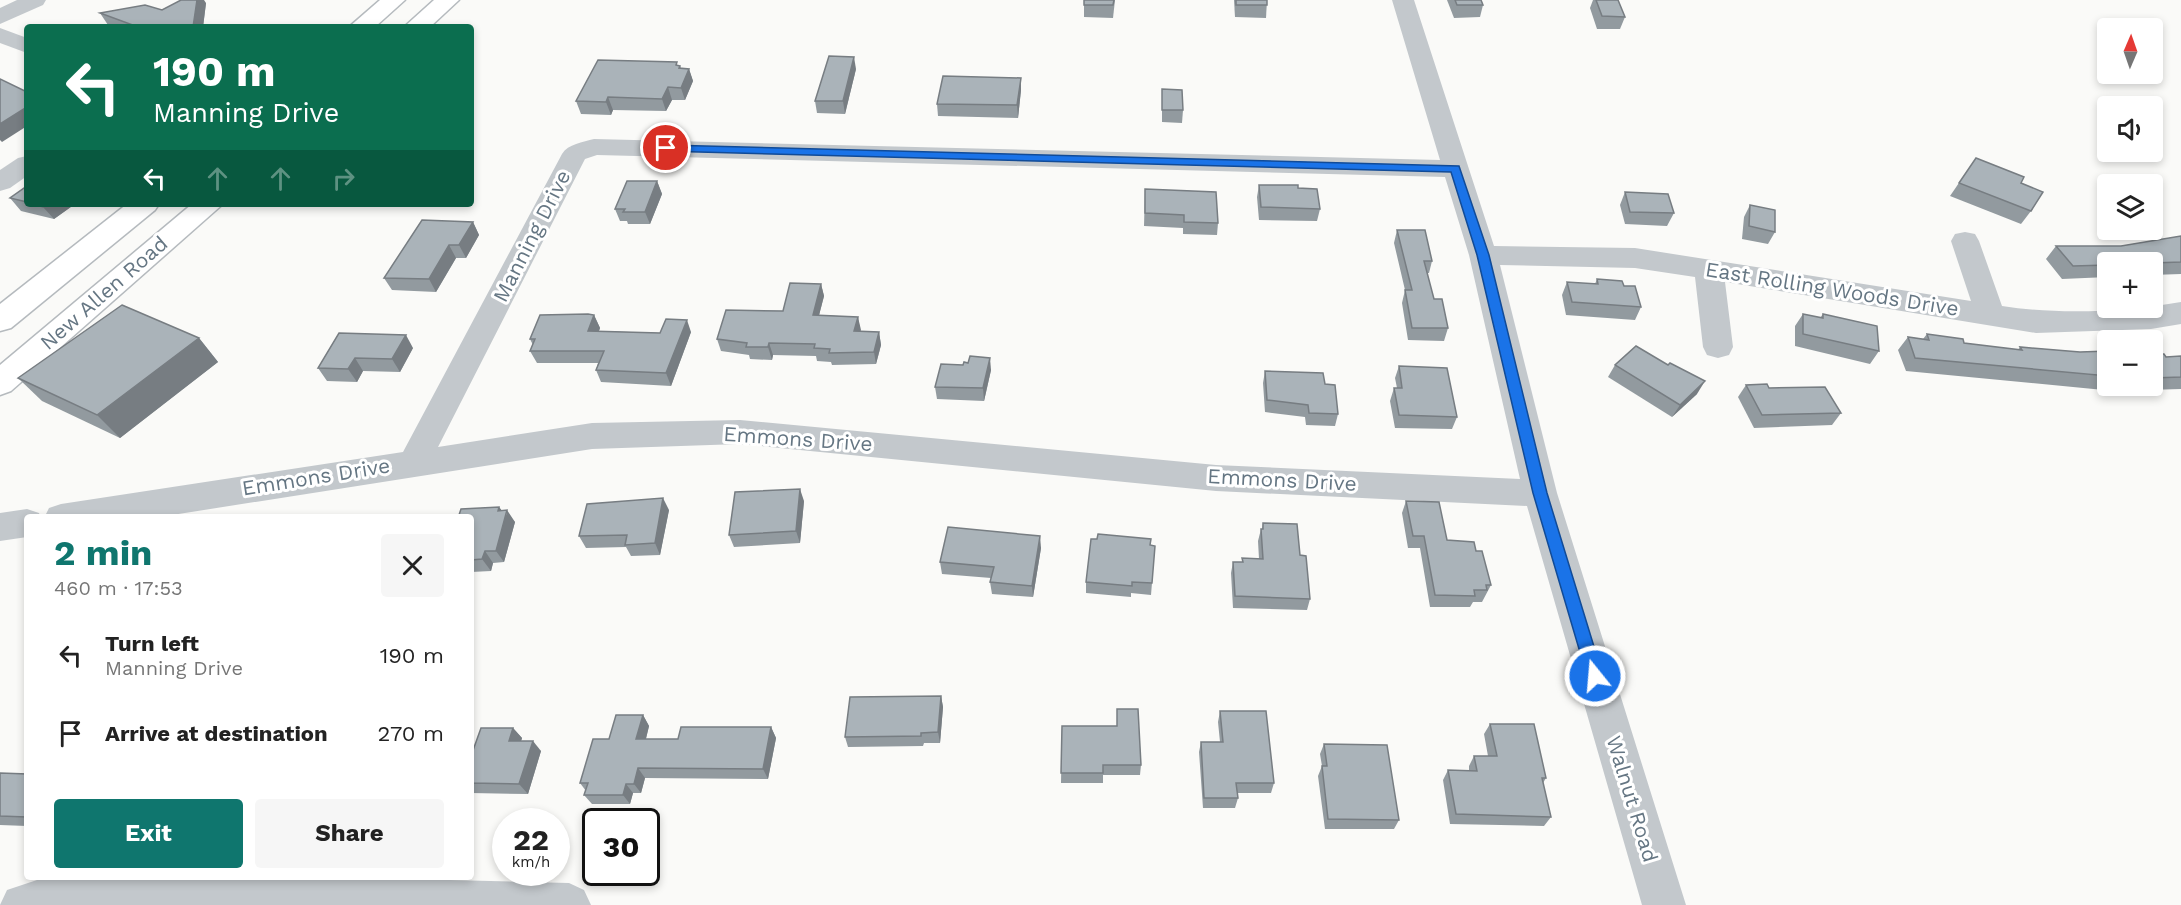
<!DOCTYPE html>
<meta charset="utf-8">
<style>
body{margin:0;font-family:"Work Sans",sans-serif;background:#f6f6f6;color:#222;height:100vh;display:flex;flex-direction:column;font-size:22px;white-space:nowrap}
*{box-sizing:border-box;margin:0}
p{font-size:20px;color:#767676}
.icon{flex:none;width:33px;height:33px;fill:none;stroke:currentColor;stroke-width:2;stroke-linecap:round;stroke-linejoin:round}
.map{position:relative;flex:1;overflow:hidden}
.side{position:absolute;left:24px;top:514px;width:450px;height:366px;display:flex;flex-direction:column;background:#fff;border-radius:6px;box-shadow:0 3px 9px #0003}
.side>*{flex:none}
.top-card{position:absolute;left:24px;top:24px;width:450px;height:183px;border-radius:6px;box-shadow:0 3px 9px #0003;background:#0b6e4f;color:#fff;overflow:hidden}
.needle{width:39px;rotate:2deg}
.buttons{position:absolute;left:2097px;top:18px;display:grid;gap:12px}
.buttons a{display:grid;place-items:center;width:66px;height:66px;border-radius:6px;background:#fff;box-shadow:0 3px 9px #0003;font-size:30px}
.speed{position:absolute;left:492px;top:808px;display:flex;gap:12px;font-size:30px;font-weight:700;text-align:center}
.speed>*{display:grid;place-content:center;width:78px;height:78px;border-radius:50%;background:#fff;box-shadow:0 3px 9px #0003;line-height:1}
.speed small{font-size:15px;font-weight:400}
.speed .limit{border:3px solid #111;border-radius:9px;background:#fff;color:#111}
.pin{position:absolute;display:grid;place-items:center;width:51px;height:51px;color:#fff;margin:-26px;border:3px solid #fff;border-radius:50%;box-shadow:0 2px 6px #0007}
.me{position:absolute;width:66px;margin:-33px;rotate:343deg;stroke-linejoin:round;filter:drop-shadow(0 0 4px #0008)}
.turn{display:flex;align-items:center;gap:21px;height:126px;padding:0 30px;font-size:27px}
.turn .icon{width:78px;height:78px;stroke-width:2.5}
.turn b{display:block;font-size:42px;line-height:51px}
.lanes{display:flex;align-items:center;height:57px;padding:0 30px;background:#0003;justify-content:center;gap:30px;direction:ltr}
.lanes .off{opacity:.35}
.round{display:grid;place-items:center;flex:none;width:63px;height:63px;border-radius:6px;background:#f6f6f6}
.summary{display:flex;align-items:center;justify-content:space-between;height:102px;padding:0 30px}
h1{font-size:36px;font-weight:700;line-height:45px;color:#0f766e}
.button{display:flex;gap:12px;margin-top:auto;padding:12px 30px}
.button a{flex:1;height:69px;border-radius:6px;background:#0f766e;color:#fff;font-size:24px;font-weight:700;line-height:69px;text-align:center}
.button a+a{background:#f6f6f6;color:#222}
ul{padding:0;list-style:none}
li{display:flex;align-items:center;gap:18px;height:78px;padding:0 30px}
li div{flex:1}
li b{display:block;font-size:22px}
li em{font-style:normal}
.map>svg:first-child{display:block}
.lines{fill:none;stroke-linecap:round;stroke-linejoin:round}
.major-casing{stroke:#b5babe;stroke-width:3}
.minor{fill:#c3c8cc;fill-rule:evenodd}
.major{fill:#fff;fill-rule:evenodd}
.wall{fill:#929a9f}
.shaded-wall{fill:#777d82}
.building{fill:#aab3b9;stroke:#777d82;stroke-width:1.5}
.route{fill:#1a73e8;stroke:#114b97;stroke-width:1.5}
.labels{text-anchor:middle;stroke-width:6;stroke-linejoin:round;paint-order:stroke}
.street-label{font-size:21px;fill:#657683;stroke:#fff}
</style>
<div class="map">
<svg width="2181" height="905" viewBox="0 0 2181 905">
<rect width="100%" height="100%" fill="#fafaf8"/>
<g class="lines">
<defs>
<g id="major">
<polygon points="380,0 405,0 375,27 349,27"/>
<polygon points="434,0 459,0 430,27 404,27"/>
<polygon points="127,204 159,204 155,210 11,328 0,331 0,304"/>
<polygon points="192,204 223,204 11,391 0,395 0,365"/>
</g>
</defs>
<use href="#major" class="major-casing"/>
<g class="minor">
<polygon points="17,0 46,0 43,5 0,24 0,8"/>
<path d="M1392 0H1414L1494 246 1635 248 1971 301 1951 241 1955 234 1965 232 1975 234 1979 241 2002 306C2060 315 2124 312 2181 302V324L2151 329 2036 333 1725 282 1733 347 1729 355 1718 358 1707 355 1703 347 1695 277 1635 268 1500 265 1557 493 1686 905H1642L1527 506 1216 491 740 444 592 449 153 518H44L49 508 61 504 403 452 562 154C568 144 583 142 594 139L1440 160ZM597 155 1445 177 1469 255 1520 479 1216 465 740 420 592 423 438 447 585 159Z"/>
<polygon points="0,28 27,38 27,53 0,43"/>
<polygon points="27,156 27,176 10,188 0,191 0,170 18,158"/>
<polygon points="27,509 39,513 41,518 27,518 27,537 0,541 0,513"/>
<polygon points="43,878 371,878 569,883 584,890 591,905 0,905 7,890"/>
</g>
<use href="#major" class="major"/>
</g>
<g class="wall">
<polygon points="1084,0 1115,0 1113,18 1084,17"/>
<polygon points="1234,0 1267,0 1266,18 1235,17"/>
<polygon points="1447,0 1481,0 1483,5 1480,17 1454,18"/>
<polygon points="1593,0 1596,0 1625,17 1620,29 1597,29 1590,8"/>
<polygon points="206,3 203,27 113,27 108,25 100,13 162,10"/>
<polygon points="678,66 680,66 681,68 689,69 693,81 685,100 672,100 666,111 613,110 611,115 581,114 576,101"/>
<polygon points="856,69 845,114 817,113 815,101"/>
<polygon points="1021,78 1021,90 1018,118 938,116 937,104"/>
<polygon points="1162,89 1183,110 1182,123 1162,122"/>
<polygon points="1976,158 2021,183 2031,211 2021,224 1950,196"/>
<polygon points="657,181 662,194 650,224 628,224 627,221 620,221 615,209"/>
<polygon points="1259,185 1298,188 1320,209 1317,221 1259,220 1257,197"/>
<polygon points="27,186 27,204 75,204 54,219 21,211 10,198"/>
<polygon points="1145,189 1218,223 1217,235 1183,234 1183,228 1144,226"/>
<polygon points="1625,192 1674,213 1667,226 1625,224 1620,205"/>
<polygon points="1750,205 1775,232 1768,244 1742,239 1744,217"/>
<polygon points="473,222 479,235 466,258 456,258 436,292 392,290 384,278"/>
<polygon points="1397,230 1432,261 1429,273 1427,273 1434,299 1448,328 1444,341 1408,340 1402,303 1405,290 1394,243"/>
<polygon points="2181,236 2181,274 2152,275 2152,262 2108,262 2108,277 2062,279 2046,259 2056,246 2121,246"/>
<polygon points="1597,279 1624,286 1641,307 1635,320 1566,315 1562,295 1567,282 1595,284"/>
<polygon points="821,284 824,296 819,315 858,317 860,331 879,332 881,345 876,364 832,365 831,362 817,361 816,356 773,355 772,360 750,359 749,355 721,351 717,339 783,311"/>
<polygon points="1803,314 1820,318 1823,314 1879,351 1870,364 1795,346 1795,326"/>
<polygon points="594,315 600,328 599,331 660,333 691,332 671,386 601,382 596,370 598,363 537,363 530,351 533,345 530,339"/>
<polygon points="339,333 413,348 400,372 363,371 357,382 327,381 318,368"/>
<polygon points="1927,334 1964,343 2018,350 2020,347 2080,352 2108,351 2108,386 2152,386 2152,354 2166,357 2181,356 2181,389 2114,391 1906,371 1898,350 1908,337 1923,339"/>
<polygon points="199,338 218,362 120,438 42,401 18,378"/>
<polygon points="963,365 991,370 984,401 937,399 935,387"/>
<polygon points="1615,365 1697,394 1672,417 1608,377"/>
<polygon points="1399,366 1457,417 1452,429 1395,428 1390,401 1394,388 1397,388 1395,378"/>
<polygon points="1265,371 1325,384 1338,414 1335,426 1306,425 1305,417 1265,412 1263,383"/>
<polygon points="1746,385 1769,388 1841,413 1832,425 1754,428 1738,397"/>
<polygon points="804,501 800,543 734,547 729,535"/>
<polygon points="1406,501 1447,540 1476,551 1491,585 1482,602 1473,602 1470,607 1430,607 1420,548 1408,548 1402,513"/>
<polygon points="499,507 502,511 515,522 504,562 493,563 491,571 471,572 471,518"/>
<polygon points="669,510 660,555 631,556 626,547 586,548 579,536"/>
<polygon points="1263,523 1300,555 1310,599 1307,610 1233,608 1231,573 1233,562 1242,562 1242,558 1259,559 1258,541 1261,529 1262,529"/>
<polygon points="1150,545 1155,546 1151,595 1131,593 1131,597 1086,593 1086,582"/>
<polygon points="1041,548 1033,597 992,594 990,582 991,578 942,574 940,562"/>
<polygon points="941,696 943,707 940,743 924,743 923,746 848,747 845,737"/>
<polygon points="1220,711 1274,783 1271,793 1237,793 1238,798 1235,808 1203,808 1199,752 1201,742 1220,742 1218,722"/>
<polygon points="643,715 649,726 646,739 678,739 771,727 776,738 768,779 645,778 641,793 633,793 630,804 592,804 584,795 586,791 580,783 609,739"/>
<polygon points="1490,724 1546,778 1543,783 1551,817 1544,826 1450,824 1443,780 1448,770 1469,771 1469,766 1474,756 1488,756 1484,734"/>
<polygon points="1062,726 1141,765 1140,775 1103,775 1103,783 1061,783"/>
<polygon points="513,728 522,738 521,741 541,751 528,794 471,793 471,756"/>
<polygon points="1324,744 1399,820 1394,829 1325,829 1318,776 1322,766 1320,754"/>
<polygon points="0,773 27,774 27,826 0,825"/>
</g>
<g class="shaded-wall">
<polygon points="197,0 204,0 206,3 203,27 193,27"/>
<polygon points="854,57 856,69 845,114 843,101"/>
<polygon points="689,69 693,81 685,100 681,88"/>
<polygon points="1021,78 1021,90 1018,118 1017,105"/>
<polygon points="668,87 672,100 666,111 662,99"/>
<polygon points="608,97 613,110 611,115 606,102"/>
<polygon points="27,107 27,126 2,142 0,140 0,124"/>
<polygon points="657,181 662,194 650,224 645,212"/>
<polygon points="46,204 75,204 54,219 43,207"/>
<polygon points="473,222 479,235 466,258 459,245"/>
<polygon points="449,245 456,258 436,292 429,279"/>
<polygon points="821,284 824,296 816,327 813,315"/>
<polygon points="594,315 600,328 594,343 588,331"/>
<polygon points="858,317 861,330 857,343 854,331"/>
<polygon points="687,320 691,332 671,386 666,373"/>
<polygon points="879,332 881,345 876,364 874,352"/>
<polygon points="406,335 413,348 400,372 392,359"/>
<polygon points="199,338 218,362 120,438 97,415"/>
<polygon points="769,343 773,355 772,360 768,347"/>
<polygon points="355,358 363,371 357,382 348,369"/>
<polygon points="990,358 991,370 984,401 983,388"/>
<polygon points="1705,381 1697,394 1672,417 1680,405"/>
<polygon points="800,489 804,501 800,543 796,531"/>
<polygon points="663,498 669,510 660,555 655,543"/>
<polygon points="499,507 506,516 507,510 515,522 504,562 496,551 498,511"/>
<polygon points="1040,536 1041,548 1033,597 1032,586"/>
<polygon points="485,551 493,563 491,571 482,559"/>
<polygon points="941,696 943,707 940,743 938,732"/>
<polygon points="643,715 649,726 643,750 636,739"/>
<polygon points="771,727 776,738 768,779 763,769"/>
<polygon points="513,728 522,738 518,751 509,741"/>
<polygon points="533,741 541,751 528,794 519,784"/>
<polygon points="638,768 645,778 641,793 634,784"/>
<polygon points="626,784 633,793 630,804 623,795"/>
</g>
<g class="building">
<polygon points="181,0 197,0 193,27 138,27 100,13 145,5 162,10"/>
<polygon points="1084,0 1114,0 1113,5 1084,5"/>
<rect x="1236" y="0" width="31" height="5"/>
<polygon points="1455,0 1481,0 1483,5 1457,5"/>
<polygon points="1596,0 1618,0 1625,17 1602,16"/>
<polygon points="829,56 854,57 843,101 815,101"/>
<polygon points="598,60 677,62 676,65 680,66 679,68 689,69 681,88 668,87 662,99 608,97 606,102 576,101"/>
<polygon points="943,76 1021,78 1017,105 937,104"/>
<polygon points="0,79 27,92 27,107 0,124"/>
<polygon points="1162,89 1182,90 1183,110 1162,110"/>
<polygon points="1976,158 2024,177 2021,183 2043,192 2031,211 1959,183"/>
<polygon points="627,181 657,181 645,212 623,212 625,209 615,209"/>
<polygon points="1259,185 1298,185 1298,188 1317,189 1320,209 1261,207"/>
<polygon points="27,186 27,202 10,198"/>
<polygon points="1145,189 1216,192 1218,223 1184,222 1184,215 1145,213"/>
<polygon points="1625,192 1668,194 1674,213 1630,212"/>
<polygon points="33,204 46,204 43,207"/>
<polygon points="1750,205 1775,210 1775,232 1749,226"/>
<polygon points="422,220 473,222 459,245 449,245 429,279 384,278"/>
<polygon points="1397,230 1425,230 1432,261 1424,261 1434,299 1442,299 1448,328 1412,328 1405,290 1412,290"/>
<polygon points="2181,236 2181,262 2152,263 2108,262 2108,265 2073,266 2056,246 2121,246"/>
<polygon points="1597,279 1622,281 1624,286 1635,286 1641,307 1572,302 1567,282 1598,284"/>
<polygon points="790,283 821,284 813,315 858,317 854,331 879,332 874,352 829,353 830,349 814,348 815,344 769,343 768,347 746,347 747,343 717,339 726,310 783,311"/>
<polygon points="122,305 199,338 97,415 18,378"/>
<polygon points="588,314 594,315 588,331 660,333 666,319 687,320 666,373 596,370 604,351 530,351 535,339 530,339 540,315"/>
<polygon points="1803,314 1823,318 1823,314 1877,326 1879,351 1803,334"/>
<polygon points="339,333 406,335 392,359 355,358 348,369 318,368"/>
<polygon points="1927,334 1963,339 1964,343 2022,350 2020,347 2080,352 2108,351 2108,376 1915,358 1908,337 1929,340"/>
<polygon points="1636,346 1668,365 1670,363 1705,381 1680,405 1615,365"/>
<polygon points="2152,354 2164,354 2166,357 2181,356 2181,377 2152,378"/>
<polygon points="970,356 990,358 983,388 935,387 941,364 963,365 964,362 968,363"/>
<polygon points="1399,366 1447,368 1457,417 1399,415 1394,388 1402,388"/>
<polygon points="1265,371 1323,373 1325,384 1335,385 1338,414 1309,413 1308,405 1267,400"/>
<polygon points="1767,384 1769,388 1825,387 1841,413 1762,415 1746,385"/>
<polygon points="800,489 796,531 729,535 735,492"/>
<polygon points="663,498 655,543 625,545 627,535 579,536 587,504"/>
<polygon points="1406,501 1439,502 1447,540 1474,542 1476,551 1482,551 1491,585 1486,585 1487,590 1474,590 1475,596 1435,595 1424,536 1413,536"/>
<polygon points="499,507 498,511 507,510 496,551 485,551 482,559 471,560 471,518 458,518 461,509"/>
<polygon points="1263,523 1297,524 1300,555 1306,556 1310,599 1235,596 1233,562 1243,562 1242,558 1263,559 1261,529 1263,529"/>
<polygon points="948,527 1040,536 1032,586 990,582 994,567 940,562"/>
<polygon points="1098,534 1151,539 1150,545 1155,546 1152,583 1132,582 1132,586 1086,582 1091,539 1097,539"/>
<polygon points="941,696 938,732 921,733 921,736 845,737 850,697"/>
<polygon points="1117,709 1138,709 1141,765 1103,765 1103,773 1061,773 1062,726 1117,726"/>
<polygon points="1220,711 1266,711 1274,783 1236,783 1238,798 1204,798 1201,742 1223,742"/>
<polygon points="616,715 643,715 636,739 678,739 681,727 771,727 763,769 638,768 634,784 626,784 623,795 584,795 588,783 580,783 593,739 609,739"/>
<polygon points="1490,724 1534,724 1546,778 1542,778 1551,817 1456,814 1448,770 1477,771 1474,756 1497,756"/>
<polygon points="481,728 513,728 509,741 533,741 519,784 471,783 471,756"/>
<polygon points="1324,744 1387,745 1399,820 1328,819 1322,766 1327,766"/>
<polygon points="0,773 27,774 27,817 0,816"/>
</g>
<polygon class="route" points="666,145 1459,166 1489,255 1547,493 1603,676 1601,681 1589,681 1587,676 1533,493 1477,255 1451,172 662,151 660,148"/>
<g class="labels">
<g class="street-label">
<text transform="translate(532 236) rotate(-63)" y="7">Manning Drive</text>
<text transform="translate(1832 289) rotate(9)" y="7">East Rolling Woods Drive</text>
<text transform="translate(104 293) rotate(-41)" y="7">New Allen Road</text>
<text transform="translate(798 439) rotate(4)" y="7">Emmons Drive</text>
<text transform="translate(316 477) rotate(-9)" y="7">Emmons Drive</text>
<text transform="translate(1282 480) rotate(3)" y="7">Emmons Drive</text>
<text transform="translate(1632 799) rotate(73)" y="7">Walnut Road</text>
</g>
</g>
</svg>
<div class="buttons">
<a><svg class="needle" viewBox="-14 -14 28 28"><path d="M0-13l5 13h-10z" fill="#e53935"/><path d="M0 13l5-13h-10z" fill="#767676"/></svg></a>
<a><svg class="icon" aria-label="sound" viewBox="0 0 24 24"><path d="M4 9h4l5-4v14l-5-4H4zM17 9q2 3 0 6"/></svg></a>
<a><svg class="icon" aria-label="layers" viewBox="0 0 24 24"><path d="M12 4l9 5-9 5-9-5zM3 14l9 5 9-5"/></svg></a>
<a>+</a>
<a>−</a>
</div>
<div class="speed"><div>22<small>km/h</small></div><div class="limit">30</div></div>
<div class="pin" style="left:666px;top:148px;background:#d93025"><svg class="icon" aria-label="arrive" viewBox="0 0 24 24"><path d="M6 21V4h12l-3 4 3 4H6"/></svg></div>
<svg class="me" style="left:1595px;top:676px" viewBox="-20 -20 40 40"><circle r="17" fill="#1a73e8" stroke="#fff" stroke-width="3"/><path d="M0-11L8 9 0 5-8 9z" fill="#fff"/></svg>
<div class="top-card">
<div class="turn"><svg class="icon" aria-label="left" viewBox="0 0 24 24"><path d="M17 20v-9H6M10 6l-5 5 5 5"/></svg><div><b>190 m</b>Manning Drive</div></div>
<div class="lanes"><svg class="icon" aria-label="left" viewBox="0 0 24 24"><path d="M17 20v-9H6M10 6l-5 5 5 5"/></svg><svg class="icon off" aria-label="ahead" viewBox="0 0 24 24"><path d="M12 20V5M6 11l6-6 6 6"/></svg><svg class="icon off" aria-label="ahead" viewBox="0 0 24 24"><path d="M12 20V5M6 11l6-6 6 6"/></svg><svg class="icon off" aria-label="right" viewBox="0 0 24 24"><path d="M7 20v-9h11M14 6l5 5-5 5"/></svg></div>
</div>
<section class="side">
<div class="summary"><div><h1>2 min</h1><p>460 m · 17:53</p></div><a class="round"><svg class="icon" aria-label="close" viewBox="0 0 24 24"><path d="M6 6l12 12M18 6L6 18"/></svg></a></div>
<ul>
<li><svg class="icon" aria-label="left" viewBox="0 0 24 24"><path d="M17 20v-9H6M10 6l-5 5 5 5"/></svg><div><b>Turn left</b><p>Manning Drive</p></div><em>190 m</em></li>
<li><svg class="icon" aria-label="arrive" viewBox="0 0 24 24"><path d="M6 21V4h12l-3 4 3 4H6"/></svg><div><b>Arrive at destination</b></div><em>270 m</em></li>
</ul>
<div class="button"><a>Exit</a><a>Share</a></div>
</section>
</div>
